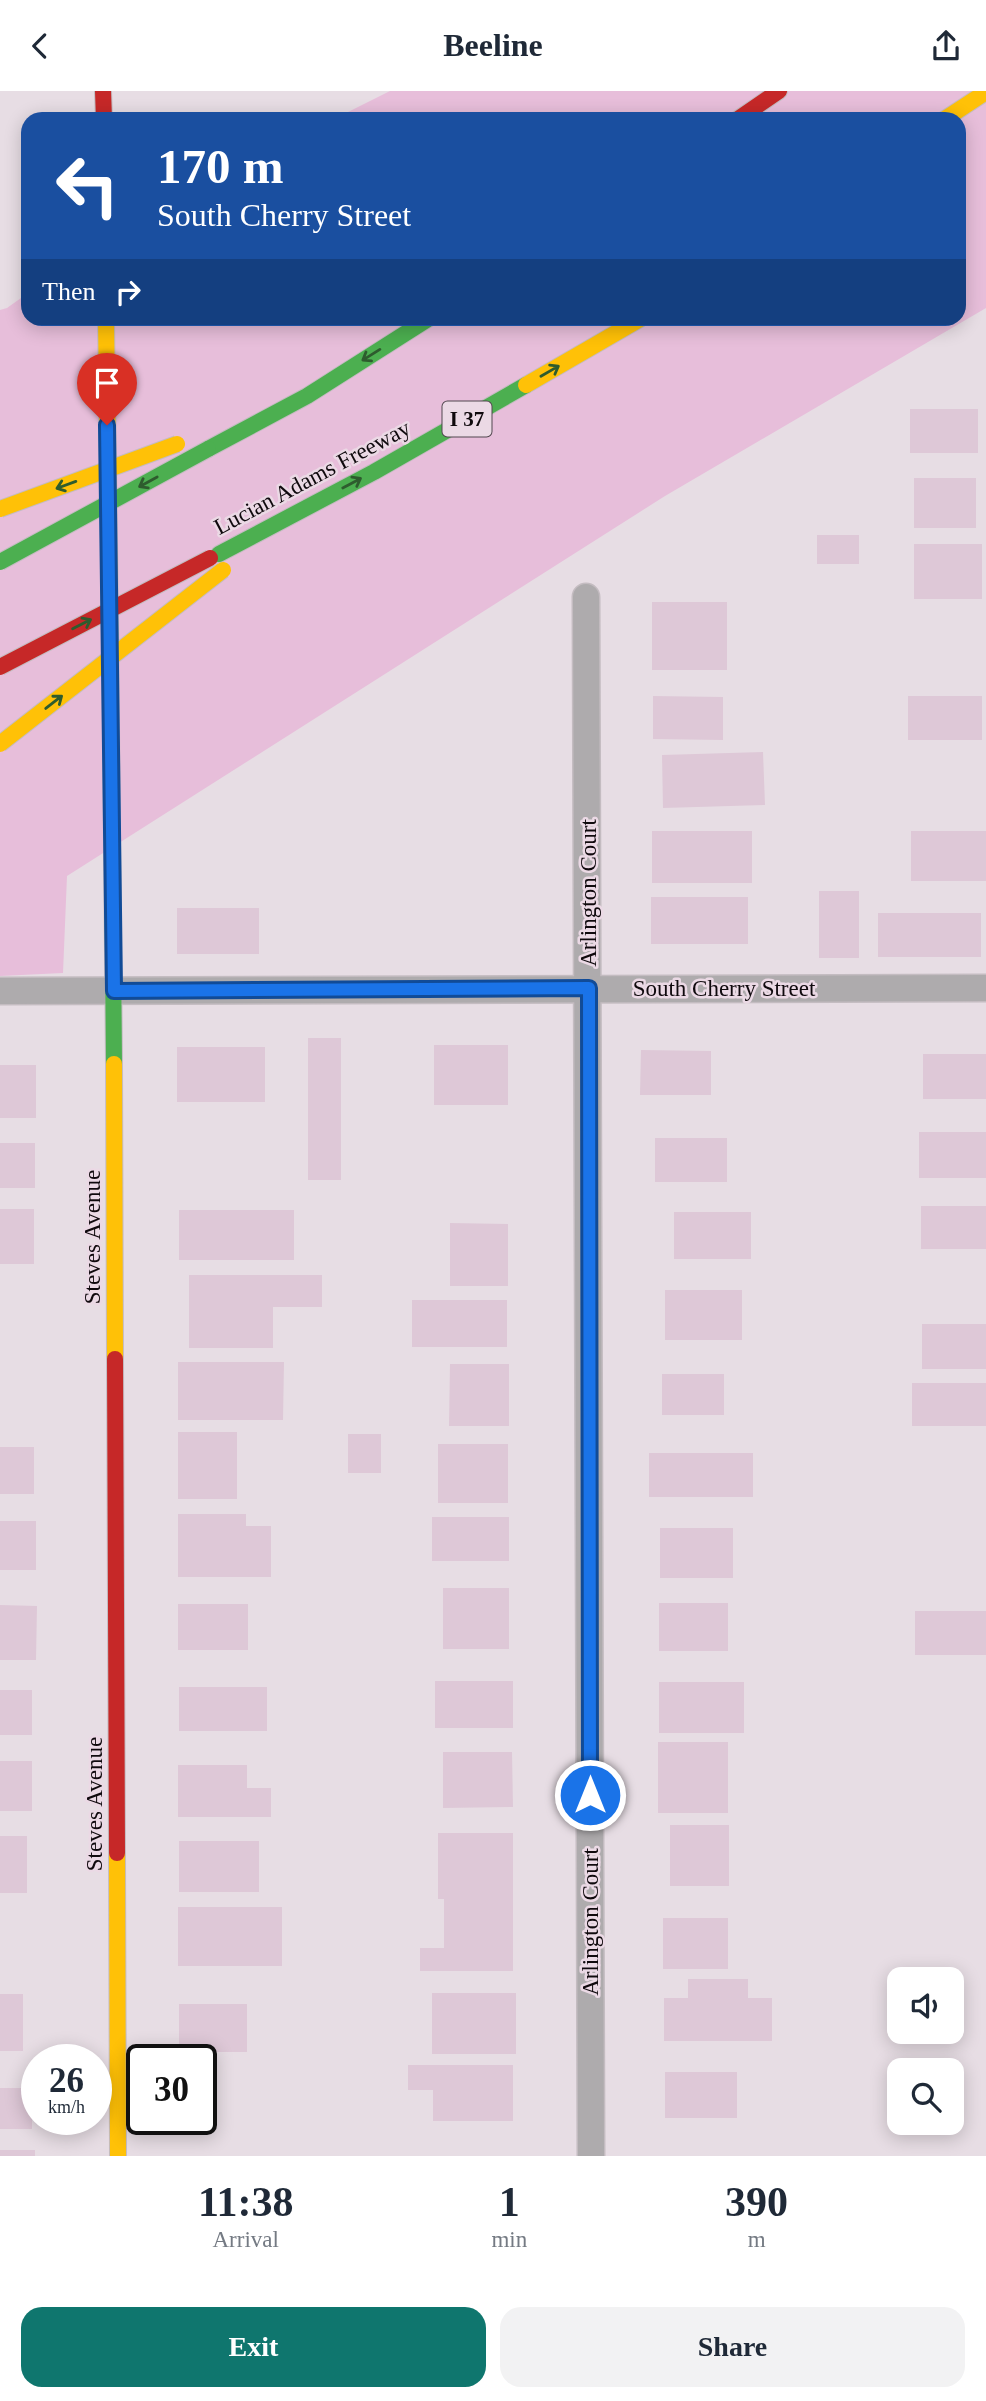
<!DOCTYPE html>
<style>
body{margin:0;font-family:Georgia,serif;background:#f2f2f3;color:#1f2937;height:100vh;display:flex;flex-direction:column;font-size:26px;white-space:nowrap}
*{box-sizing:border-box;margin:0}
p{font-size:23px;color:#747a83}
.icon{flex:none;width:38px;height:38px;fill:none;stroke:currentColor;stroke-width:2;stroke-linecap:round;stroke-linejoin:round}
.map{position:relative;height:2065px;overflow:hidden}
.side{display:flex;flex-direction:column;background:#fff;flex:1}
.side>*{flex:none}
.guide{position:absolute;left:21px;top:21px;width:945px;height:214px;border-radius:21px;box-shadow:0 4px 18px #0003;background:#1a4fa0;color:#fff;overflow:hidden}
.tools{position:absolute;left:887px;top:1876px;display:grid;gap:14px}
.tools a{display:grid;place-items:center;width:77px;height:77px;border-radius:14px;background:#fff;box-shadow:0 4px 18px #0003;font-size:35px}
.speed{position:absolute;left:21px;top:1953px;display:flex;gap:14px;font-size:35px;font-weight:700;text-align:center}
.speed>*{display:grid;place-content:center;width:91px;height:91px;border-radius:50%;background:#fff;box-shadow:0 4px 18px #0003;line-height:1}
.speed small{font-size:18px;font-weight:400}
.speed .limit{border:4px solid #111;border-radius:10px;background:#fff;color:#111}
.pin{position:absolute;display:grid;place-items:center;width:60px;height:60px;color:#fff;margin:-72px -30px;border-radius:50% 50% 50% 0;rotate:-45deg;box-shadow:0 0 7px #0007}
.pin .icon{rotate:45deg}
.me{position:absolute;width:77px;margin:-38px;rotate:0deg;stroke-linejoin:round;filter:drop-shadow(0 0 5px #0008)}
.turn{display:flex;align-items:center;gap:24px;height:147px;padding:0 21px;font-size:32px}
.turn .icon{width:91px;height:91px;stroke-width:2.5}
.turn b{display:block;font-size:49px;line-height:60px}
.then{display:flex;align-items:center;height:66px;padding:0 21px;background:#0003;gap:14px;font-size:26px}
.eta{display:flex;justify-content:space-evenly;align-items:center;height:119px;text-align:center}
.eta b{font-size:42px;font-weight:700;line-height:49px}
.cta{display:flex;gap:14px;margin-top:auto;padding:14px 21px}
.cta a{flex:1;height:80px;border-radius:21px;background:#0f766e;color:#fff;font-size:28px;font-weight:700;line-height:80px;text-align:center}
.cta a+a{background:#f2f2f3;color:#1f2937}
header{display:flex;justify-content:space-between;align-items:center;height:91px;padding:0 21px;background:#fff;font-size:32px;font-weight:700}
.map>svg:first-child{display:block}
.green{fill:#e7beda}
.building{fill:#dec8d7}
.lines{fill:none;stroke-linecap:round;stroke-linejoin:round}
.street-casing{stroke:#c4bcc1;stroke-width:29}
.fast-casing{stroke:#c4bcc1;stroke-width:18}
.slow-casing{stroke:#c4bcc1;stroke-width:18}
.jam-casing{stroke:#c4bcc1;stroke-width:18}
.street{stroke:#aeabad;stroke-width:26}
.fast{stroke:#4caf50;stroke-width:16}
.slow{stroke:#ffc107;stroke-width:16}
.jam{stroke:#c62828;stroke-width:16}
.fast-bridge-casing{stroke:#c4bcc1;stroke-width:18;stroke-linecap:butt}
.slow-bridge-casing{stroke:#c4bcc1;stroke-width:18;stroke-linecap:butt}
.jam-bridge-casing{stroke:#c4bcc1;stroke-width:18;stroke-linecap:butt}
.fast-bridge{stroke:#4caf50;stroke-width:16}
.slow-bridge{stroke:#ffc107;stroke-width:16}
.jam-bridge{stroke:#c62828;stroke-width:16}
.oneway{stroke:#2e5c2e}
.route-casing{stroke:#114b97;stroke-width:18}
.route{stroke:#1a73e8;stroke-width:12}
.labels{text-anchor:middle;stroke-width:5;stroke-linejoin:round;paint-order:stroke}
.shield{fill:#ebd9e5;stroke:#51474e;stroke-width:2}
.shield-label{font-size:21px;font-weight:bold;fill:#0f090d}
.street-label{font-size:23px;fill:#0f090d;stroke:#ebd9e5}
</style>
<header><svg class="icon" aria-label="back" viewBox="0 0 24 24"><path d="M15 5l-7 7 7 7"/></svg>Beeline<svg class="icon" aria-label="share" viewBox="0 0 24 24"><path d="M12 15V3M7 8l5-5 5 5M5 13v7h14v-7"/></svg></header>
<div class="map">
<svg width="986" height="2065" viewBox="0 0 986 2065">
<rect width="100%" height="100%" fill="#e7dde4"/>
<polygon class="green" points="390,0 986,0 986,217 665,405 67,785 63,882 0,885 0,219 7,217 28,202 28,228 959,228 959,28 334,28"/>
<g class="building">
<rect x="910" y="318" width="68" height="44"/>
<rect x="914" y="387" width="62" height="50"/>
<rect x="817" y="444" width="42" height="29"/>
<rect x="914" y="453" width="68" height="55"/>
<rect x="652" y="511" width="75" height="68"/>
<polygon points="653,605 723,606 723,649 653,648"/>
<rect x="908" y="605" width="74" height="44"/>
<polygon points="763,661 765,714 663,717 662,664"/>
<rect x="652" y="740" width="100" height="52"/>
<rect x="911" y="740" width="75" height="50"/>
<rect x="819" y="800" width="40" height="67"/>
<rect x="651" y="806" width="97" height="47"/>
<rect x="177" y="817" width="82" height="46"/>
<rect x="878" y="822" width="103" height="44"/>
<rect x="308" y="947" width="33" height="142"/>
<rect x="434" y="954" width="74" height="60"/>
<rect x="177" y="956" width="88" height="55"/>
<polygon points="641,959 711,960 711,1004 640,1004"/>
<rect x="923" y="963" width="63" height="45"/>
<rect x="0" y="974" width="36" height="53"/>
<rect x="919" y="1041" width="67" height="46"/>
<rect x="655" y="1047" width="72" height="44"/>
<rect x="0" y="1052" width="35" height="45"/>
<rect x="921" y="1115" width="65" height="43"/>
<rect x="0" y="1118" width="34" height="55"/>
<rect x="179" y="1119" width="115" height="50"/>
<rect x="674" y="1121" width="77" height="47"/>
<polygon points="450,1132 508,1133 508,1195 450,1195"/>
<polygon points="189,1184 322,1184 322,1216 273,1216 273,1257 189,1257"/>
<rect x="665" y="1199" width="77" height="50"/>
<rect x="412" y="1209" width="95" height="47"/>
<rect x="922" y="1233" width="64" height="45"/>
<polygon points="178,1271 284,1271 283,1329 178,1329"/>
<polygon points="450,1273 509,1273 509,1335 449,1335"/>
<rect x="662" y="1283" width="62" height="41"/>
<rect x="912" y="1292" width="74" height="43"/>
<rect x="178" y="1341" width="59" height="67"/>
<rect x="348" y="1343" width="33" height="39"/>
<rect x="438" y="1353" width="70" height="59"/>
<rect x="0" y="1356" width="34" height="47"/>
<rect x="649" y="1362" width="104" height="44"/>
<polygon points="178,1423 246,1423 246,1435 271,1435 271,1486 178,1486"/>
<rect x="432" y="1426" width="77" height="44"/>
<rect x="0" y="1430" width="36" height="49"/>
<rect x="660" y="1437" width="73" height="50"/>
<rect x="443" y="1497" width="66" height="61"/>
<rect x="659" y="1512" width="69" height="48"/>
<rect x="178" y="1513" width="70" height="46"/>
<polygon points="0,1514 37,1515 36,1569 0,1569"/>
<rect x="915" y="1520" width="71" height="44"/>
<rect x="435" y="1590" width="78" height="47"/>
<rect x="659" y="1591" width="85" height="51"/>
<rect x="179" y="1596" width="88" height="44"/>
<rect x="0" y="1599" width="32" height="45"/>
<rect x="658" y="1651" width="70" height="71"/>
<polygon points="443,1661 512,1661 513,1716 443,1717"/>
<rect x="0" y="1670" width="32" height="50"/>
<polygon points="178,1674 247,1674 247,1697 271,1697 271,1726 178,1726"/>
<rect x="670" y="1734" width="59" height="61"/>
<polygon points="438,1742 513,1742 513,1880 420,1880 420,1857 444,1857 444,1808 438,1808"/>
<rect x="0" y="1745" width="27" height="57"/>
<rect x="179" y="1750" width="80" height="51"/>
<rect x="178" y="1816" width="104" height="59"/>
<rect x="663" y="1827" width="65" height="51"/>
<polygon points="688,1888 748,1888 748,1907 772,1907 772,1950 664,1950 664,1907 688,1907"/>
<rect x="432" y="1902" width="84" height="61"/>
<rect x="0" y="1903" width="23" height="57"/>
<rect x="179" y="1913" width="68" height="48"/>
<polygon points="408,1974 513,1974 513,2030 433,2030 433,1999 408,1999"/>
<rect x="665" y="1981" width="72" height="46"/>
<rect x="0" y="1997" width="32" height="41"/>
<rect x="0" y="2059" width="35" height="6"/>
</g>
<g class="lines">
<defs>
<g id="street">
<polyline points="586,506 591,2065"/>
<polyline points="0,900 986,897"/>
</g>
<g id="fast">
<polyline points="208,358 307,305 428,228"/>
<polyline points="219,463 374,381 526,294"/>
<polyline points="110,526 114,973"/>
</g>
<g id="slow">
<polyline points="945,28 986,1"/>
<polyline points="106,228 110,526"/>
<polyline points="526,294 640,228"/>
<polyline points="114,973 115,1268"/>
<polyline points="117,1762 118,2065"/>
</g>
<g id="jam">
<polyline points="103,0 104,28"/>
<polyline points="738,28 779,0"/>
<polyline points="115,1268 117,1762"/>
</g>
</defs>
<use href="#street" class="street-casing"/>
<use href="#fast" class="fast-casing"/>
<use href="#slow" class="slow-casing"/>
<use href="#jam" class="jam-casing"/>
<use href="#street" class="street"/>
<use href="#fast" class="fast"/>
<use href="#slow" class="slow"/>
<use href="#jam" class="jam"/>
<defs>
<polyline id="fast-bridge" points="0,471 208,358"/>
<g id="slow-bridge">
<polyline points="0,418 177,353"/>
<polyline points="0,653 223,479"/>
</g>
<polyline id="jam-bridge" points="0,576 210,467"/>
</defs>
<use href="#fast-bridge" class="fast-bridge-casing"/>
<use href="#slow-bridge" class="slow-bridge-casing"/>
<use href="#jam-bridge" class="jam-bridge-casing"/>
<use href="#fast-bridge" class="fast-bridge"/>
<use href="#slow-bridge" class="slow-bridge"/>
<use href="#jam-bridge" class="jam-bridge"/>
</g>
<defs><path id="oneway-shaft" d="M-6 0H5M1.5-3L5.5 0L1.5 3" fill="none" stroke-width="1.6" stroke-linecap="round" stroke-linejoin="round" transform="scale(1.75)"/></defs>
<g class="oneway">
<use href="#oneway-shaft" transform="translate(371 264) rotate(148)"/>
<use href="#oneway-shaft" transform="translate(550 280) rotate(-30)"/>
<use href="#oneway-shaft" transform="translate(148 391) rotate(151)"/>
<use href="#oneway-shaft" transform="translate(352 392) rotate(-28)"/>
<use href="#oneway-shaft" transform="translate(66 394) rotate(160)"/>
<use href="#oneway-shaft" transform="translate(82 533) rotate(-27)"/>
<use href="#oneway-shaft" transform="translate(54 611) rotate(-38)"/>
</g>
<g class="lines">
<defs>
<polyline id="route" points="107,334 114,900 589,897 590,1704"/>
</defs>
<use href="#route" class="route-casing"/>
<use href="#route" class="route"/>
</g>
<g class="labels">
<rect class="shield" x="442.5" y="310.5" width="49" height="35" rx="5"/>
<g class="shield-label">
<text x="467" y="335">I 37</text>
</g>
<g class="street-label">
<text transform="translate(312 386) rotate(-28)" y="8">Lucian Adams Freeway</text>
<text transform="translate(588 802) rotate(-90)" y="8">Arlington Court</text>
<text x="724" y="905">South Cherry Street</text>
<text transform="translate(92 1146) rotate(-90)" y="8">Steves Avenue</text>
<text transform="translate(94 1713) rotate(-90)" y="8">Steves Avenue</text>
<text transform="translate(590 1831) rotate(-90)" y="8">Arlington Court</text>
</g>
</g>
</svg>
<div class="tools">
<a><svg class="icon" aria-label="sound" viewBox="0 0 24 24"><path d="M4 9h4l5-4v14l-5-4H4zM17 9q2 3 0 6"/></svg></a>
<a><svg class="icon" aria-label="search" viewBox="0 0 24 24"><circle cx="10" cy="10" r="6"/><path d="M15 15l6 6"/></svg></a>
</div>
<div class="speed"><div>26<small>km/h</small></div><div class="limit">30</div></div>
<div class="pin" style="left:107px;top:334px;background:#d93025"><svg class="icon" aria-label="arrive" viewBox="0 0 24 24"><path d="M6 21V4h12l-3 4 3 4H6"/></svg></div>
<svg class="me" style="left:590px;top:1704px" viewBox="-20 -20 40 40"><circle r="17" fill="#1a73e8" stroke="#fff" stroke-width="3"/><path d="M0-11L8 9 0 5-8 9z" fill="#fff"/></svg>
<div class="guide">
<div class="turn"><svg class="icon" aria-label="left" viewBox="0 0 24 24"><path d="M17 20v-9H6M10 6l-5 5 5 5"/></svg><div><b>170 m</b>South Cherry Street</div></div>
<div class="then">Then<svg class="icon" aria-label="right" viewBox="0 0 24 24"><path d="M7 20v-9h11M14 6l5 5-5 5"/></svg></div>
</div>
</div>
<section class="side">
<div class="eta">
<div><b>11:38</b><p>Arrival</p></div>
<div><b>1</b><p>min</p></div>
<div><b>390</b><p>m</p></div>
</div>
<div class="cta"><a>Exit</a><a>Share</a></div>
</section>
